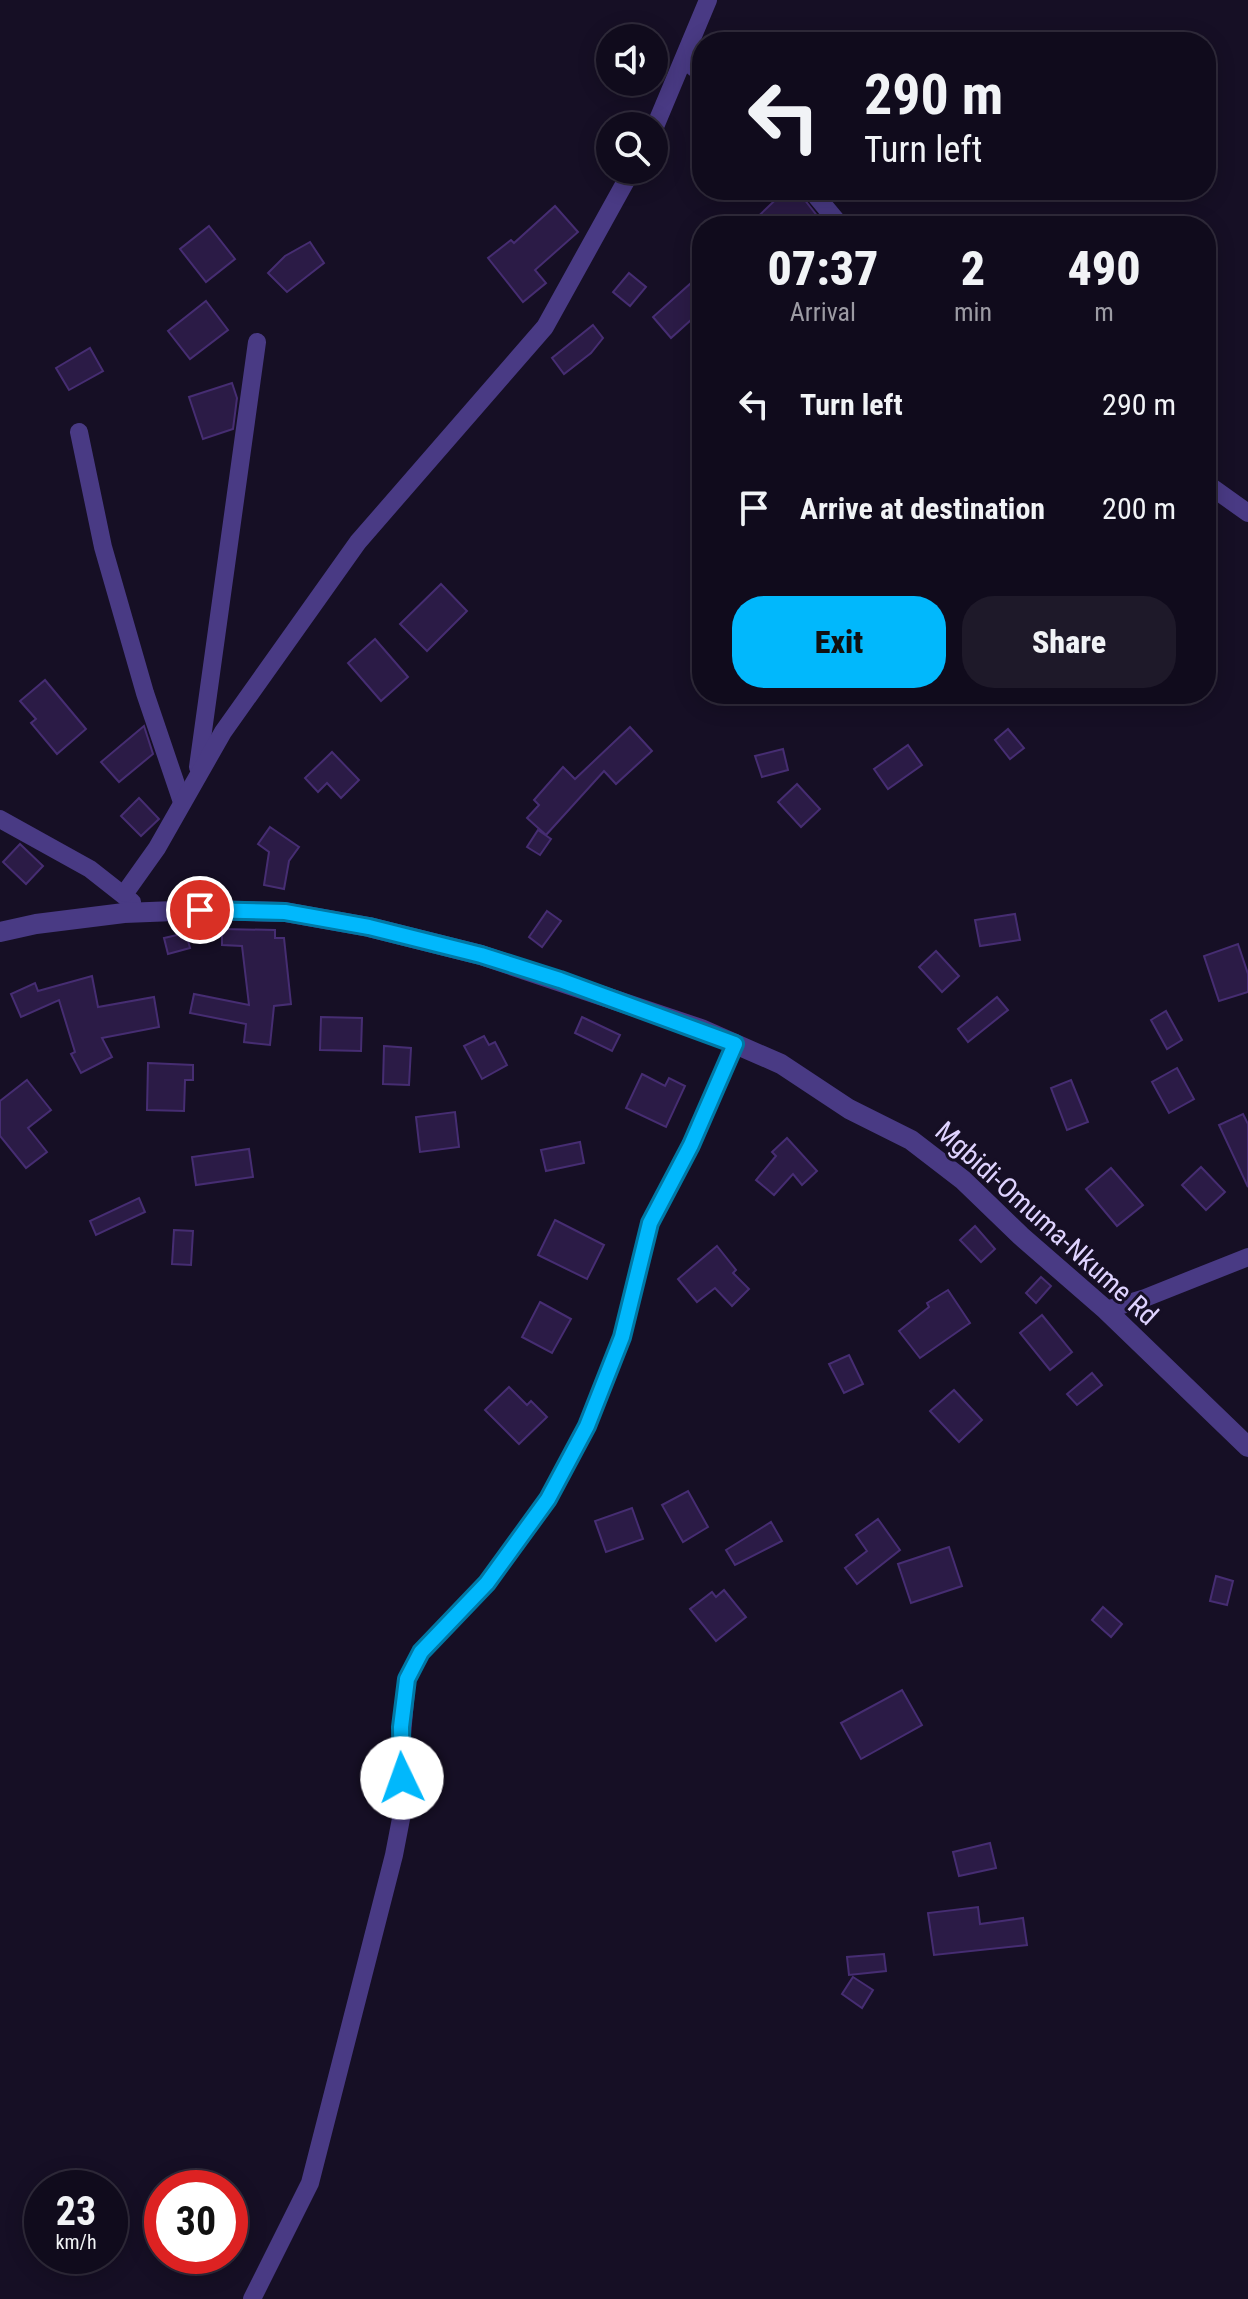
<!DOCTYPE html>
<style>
body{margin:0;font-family:"Roboto Condensed",sans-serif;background:#1e1929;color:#f1f3f6;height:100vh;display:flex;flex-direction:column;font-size:30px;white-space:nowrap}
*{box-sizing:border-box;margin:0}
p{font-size:26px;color:#9c9ba3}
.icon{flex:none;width:44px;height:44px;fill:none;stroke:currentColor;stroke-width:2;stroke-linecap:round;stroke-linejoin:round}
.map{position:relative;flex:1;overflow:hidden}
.panel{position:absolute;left:692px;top:216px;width:524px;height:488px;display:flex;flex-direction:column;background:#100b1c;border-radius:32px;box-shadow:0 4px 20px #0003,0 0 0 2px #302b3b}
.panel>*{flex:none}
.hud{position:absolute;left:692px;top:32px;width:524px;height:168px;border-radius:32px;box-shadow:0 4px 20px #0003,0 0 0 2px #302b3b;background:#100b1c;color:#f1f3f6;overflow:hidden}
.controls{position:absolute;left:596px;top:24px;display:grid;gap:16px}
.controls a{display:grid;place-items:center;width:72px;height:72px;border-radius:50%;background:#100b1c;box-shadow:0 4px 20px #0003,0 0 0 2px #302b3b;font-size:40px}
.speed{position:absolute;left:24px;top:2170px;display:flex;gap:16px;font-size:40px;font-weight:700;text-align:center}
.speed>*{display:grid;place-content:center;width:104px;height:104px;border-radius:50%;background:#100b1c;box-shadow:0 4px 20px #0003,0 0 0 2px #302b3b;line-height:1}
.speed small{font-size:20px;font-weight:400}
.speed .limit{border:12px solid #d22;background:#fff;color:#111}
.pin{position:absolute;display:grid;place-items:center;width:68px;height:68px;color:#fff;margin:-34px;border:4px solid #fff;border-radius:50%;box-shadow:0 2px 8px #0007}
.me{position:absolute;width:88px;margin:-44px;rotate:357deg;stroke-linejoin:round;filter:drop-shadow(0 0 6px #0008)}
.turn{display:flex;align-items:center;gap:28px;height:168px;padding:0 40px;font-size:36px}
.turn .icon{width:104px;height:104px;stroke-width:2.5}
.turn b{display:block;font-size:56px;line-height:68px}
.eta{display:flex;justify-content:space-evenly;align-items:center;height:136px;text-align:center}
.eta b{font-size:48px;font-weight:800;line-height:56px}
.action{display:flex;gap:16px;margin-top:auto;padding:16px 40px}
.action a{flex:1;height:92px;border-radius:32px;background:#01b8fc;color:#111;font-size:32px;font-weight:800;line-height:92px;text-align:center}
.action a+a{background:#1e1929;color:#f1f3f6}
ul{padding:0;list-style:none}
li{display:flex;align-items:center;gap:24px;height:104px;padding:0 40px}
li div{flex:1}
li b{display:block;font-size:30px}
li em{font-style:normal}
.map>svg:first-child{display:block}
.building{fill:#2b1b46;stroke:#462d72;stroke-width:2}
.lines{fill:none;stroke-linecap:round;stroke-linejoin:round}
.minor{stroke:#493a84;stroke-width:18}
.tertiary{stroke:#493a84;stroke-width:20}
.route-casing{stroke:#0178a4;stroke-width:20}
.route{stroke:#01b8fc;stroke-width:14}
.labels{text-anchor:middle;stroke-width:6;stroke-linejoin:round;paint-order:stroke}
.street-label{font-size:28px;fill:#dfd3ff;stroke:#160f25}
</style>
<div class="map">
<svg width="1248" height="2299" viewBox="0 0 1248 2299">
<rect width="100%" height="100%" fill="#160f25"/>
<g class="building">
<polygon points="786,190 797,190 818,217 809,226 748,226"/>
<polygon points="555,206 578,232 535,270 546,283 523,302 488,258 511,240 514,243"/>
<polygon points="209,226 235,259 206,282 180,249"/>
<polygon points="310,242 324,263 287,292 268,273 285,256"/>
<polygon points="629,273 646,287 630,306 613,292"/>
<polygon points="691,283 702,296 702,310 671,338 653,317"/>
<polygon points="206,301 228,330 190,359 168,331"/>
<polygon points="593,325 603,338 591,353 564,374 552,358"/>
<polygon points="90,348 103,371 69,390 56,368"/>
<polygon points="232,383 237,398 233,429 203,439 189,397"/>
<polygon points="441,584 467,611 427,651 400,624"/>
<polygon points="375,639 408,677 381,701 348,663"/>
<polygon points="45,680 86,729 57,754 31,723 36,719 20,701"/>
<polygon points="144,726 153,754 119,782 101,762"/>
<polygon points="630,727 652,751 616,784 604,771 546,835 527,818 539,805 534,800 563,767 575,779"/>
<polygon points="1008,729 1024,748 1010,759 995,740"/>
<polygon points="908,745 922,765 888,789 874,769"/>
<polygon points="783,749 788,770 762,777 755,756"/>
<polygon points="332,752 359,780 341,798 327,783 318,792 305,778"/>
<polygon points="797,784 820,809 801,827 778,802"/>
<polygon points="139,798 159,819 141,836 121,816"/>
<polygon points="270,827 299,847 289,861 284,889 264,885 269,852 258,844"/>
<polygon points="538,830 551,839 540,855 527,847"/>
<polygon points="20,844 43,866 26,884 3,862"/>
<polygon points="547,911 561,921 542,947 529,937"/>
<polygon points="1015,914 1020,940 980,946 975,920"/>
<polygon points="222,929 275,930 275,938 284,938 291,1004 274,1006 270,1045 244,1042 246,1024 190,1013 194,994 249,1005 242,946 222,945"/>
<polygon points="186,933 190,948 168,954 164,938"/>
<polygon points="1238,944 1248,974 1248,992 1219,1001 1204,956"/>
<polygon points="936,951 959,976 942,992 919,967"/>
<polygon points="92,976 98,1007 154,997 159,1027 102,1038 112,1057 81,1073 71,1054 75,1052 59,1000 21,1017 11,994 35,983 38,991"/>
<polygon points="997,997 1008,1010 968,1042 958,1029"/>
<polygon points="1166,1011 1182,1040 1167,1049 1151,1020"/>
<polygon points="321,1017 362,1018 361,1051 320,1050"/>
<polygon points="582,1017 620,1035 612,1051 575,1033"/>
<polygon points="484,1036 489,1045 495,1042 507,1065 482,1079 464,1046"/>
<polygon points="384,1046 411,1048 409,1085 383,1084"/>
<polygon points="148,1063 193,1065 193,1080 185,1080 184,1111 147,1110"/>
<polygon points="1177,1068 1194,1099 1169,1113 1152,1082"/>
<polygon points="642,1074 665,1086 669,1078 685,1086 666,1127 626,1108"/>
<polygon points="27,1080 51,1110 28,1128 47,1152 26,1168 0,1136 0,1101"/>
<polygon points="1071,1080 1088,1122 1067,1130 1051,1088"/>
<polygon points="455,1112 459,1147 420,1152 416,1117"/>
<polygon points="1243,1114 1248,1124 1248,1187 1219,1125"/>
<polygon points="787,1138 817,1171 802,1185 793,1174 774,1195 756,1180 776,1156 772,1152"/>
<polygon points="580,1142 584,1163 546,1171 541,1150"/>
<polygon points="249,1149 253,1177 196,1185 192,1157"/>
<polygon points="1201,1167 1225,1192 1206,1210 1182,1185"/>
<polygon points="1111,1168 1143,1205 1117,1226 1086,1189"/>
<polygon points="139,1198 145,1212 96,1235 90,1221"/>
<polygon points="555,1220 604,1245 587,1279 538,1255"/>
<polygon points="975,1226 995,1249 981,1262 960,1240"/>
<polygon points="174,1230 193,1231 191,1265 172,1264"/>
<polygon points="717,1246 736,1270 733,1273 749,1289 732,1306 715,1288 697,1302 678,1279"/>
<polygon points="1041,1277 1051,1286 1036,1303 1026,1293"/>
<polygon points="948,1290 970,1323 920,1358 899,1331 929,1307 927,1303"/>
<polygon points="540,1302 571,1319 552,1353 522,1337"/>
<polygon points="1042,1315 1072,1352 1050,1370 1020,1333"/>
<polygon points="849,1355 863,1384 844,1393 829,1364"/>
<polygon points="1092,1373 1102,1385 1077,1405 1067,1394"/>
<polygon points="509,1387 527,1405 531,1401 547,1417 519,1444 485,1410"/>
<polygon points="954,1390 982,1420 959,1442 930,1411"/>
<polygon points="688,1491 708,1527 683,1542 662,1505"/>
<polygon points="632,1508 643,1539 606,1552 595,1521"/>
<polygon points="878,1519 900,1550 857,1584 845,1568 867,1551 856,1535"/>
<polygon points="771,1522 782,1541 735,1565 726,1550"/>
<polygon points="949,1547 962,1586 911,1603 898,1564"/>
<polygon points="1216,1576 1233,1581 1227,1605 1210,1601"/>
<polygon points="724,1590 746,1617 716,1641 690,1609 712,1592 716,1597"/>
<polygon points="1103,1607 1122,1624 1111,1637 1092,1620"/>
<polygon points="902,1690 922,1725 861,1759 841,1723"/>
<polygon points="990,1843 996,1868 959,1876 953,1852"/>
<polygon points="978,1907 980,1924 1023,1918 1027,1945 934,1955 928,1913"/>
<polygon points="884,1954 886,1971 849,1975 847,1957"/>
<polygon points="853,1977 873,1990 862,2008 842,1994"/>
</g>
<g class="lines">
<g class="minor">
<polyline points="685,60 702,74"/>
<polyline points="654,129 708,0"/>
<polyline points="811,190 841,226"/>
<polyline points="79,432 103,547 145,693 182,802"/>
<polyline points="1206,483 1248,513"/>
<polyline points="198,767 257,342"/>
<polyline points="0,819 90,869 132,902"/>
<polyline points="125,893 157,848 223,732 358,542 545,327 632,170"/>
<polyline points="1106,1310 1145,1298 1248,1257"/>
<polyline points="252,2299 310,2183 394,1855 405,1798 400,1757 407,1679 421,1652 487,1583 548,1499 587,1426 622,1337 650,1223 691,1145 735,1044"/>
</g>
<polyline class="tertiary" points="0,932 36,924 124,913 200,910 285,912 369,927 481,955 701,1029 781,1064 849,1109 911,1140 963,1180 1021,1236 1106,1310 1248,1447"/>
</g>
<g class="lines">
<defs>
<polyline id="route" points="200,910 285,912 369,927 481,955 560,980 735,1044 691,1145 650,1223 622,1337 587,1426 548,1499 487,1583 421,1652 407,1679 401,1727 402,1778"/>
</defs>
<use href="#route" class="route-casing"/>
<use href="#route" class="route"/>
</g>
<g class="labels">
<g class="street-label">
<text transform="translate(1047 1223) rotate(42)" y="10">Mgbidi-Omuma-Nkume Rd</text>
</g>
</g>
</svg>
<div class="controls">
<a><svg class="icon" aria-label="sound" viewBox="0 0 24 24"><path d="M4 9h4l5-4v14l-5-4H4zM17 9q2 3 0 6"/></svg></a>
<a><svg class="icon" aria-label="search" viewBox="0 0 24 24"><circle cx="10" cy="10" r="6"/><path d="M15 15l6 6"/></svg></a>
</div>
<div class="speed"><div>23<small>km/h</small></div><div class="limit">30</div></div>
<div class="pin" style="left:200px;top:910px;background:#d93025"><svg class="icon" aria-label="arrive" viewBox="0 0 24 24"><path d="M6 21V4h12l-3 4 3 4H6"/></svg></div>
<svg class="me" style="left:402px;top:1778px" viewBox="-20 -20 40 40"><circle r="19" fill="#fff"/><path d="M0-13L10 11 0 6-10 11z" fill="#01b8fc"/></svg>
<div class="hud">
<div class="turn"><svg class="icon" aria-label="left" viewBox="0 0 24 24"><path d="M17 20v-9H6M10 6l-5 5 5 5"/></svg><div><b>290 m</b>Turn left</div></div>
</div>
<section class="panel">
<div class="eta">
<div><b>07:37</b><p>Arrival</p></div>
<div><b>2</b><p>min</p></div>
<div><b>490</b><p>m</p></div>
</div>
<ul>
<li><svg class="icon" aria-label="left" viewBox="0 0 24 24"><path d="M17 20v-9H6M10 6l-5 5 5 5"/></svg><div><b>Turn left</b></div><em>290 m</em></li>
<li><svg class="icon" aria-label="arrive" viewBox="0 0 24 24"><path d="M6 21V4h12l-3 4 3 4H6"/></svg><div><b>Arrive at destination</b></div><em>200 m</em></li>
</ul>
<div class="action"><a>Exit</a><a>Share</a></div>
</section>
</div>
